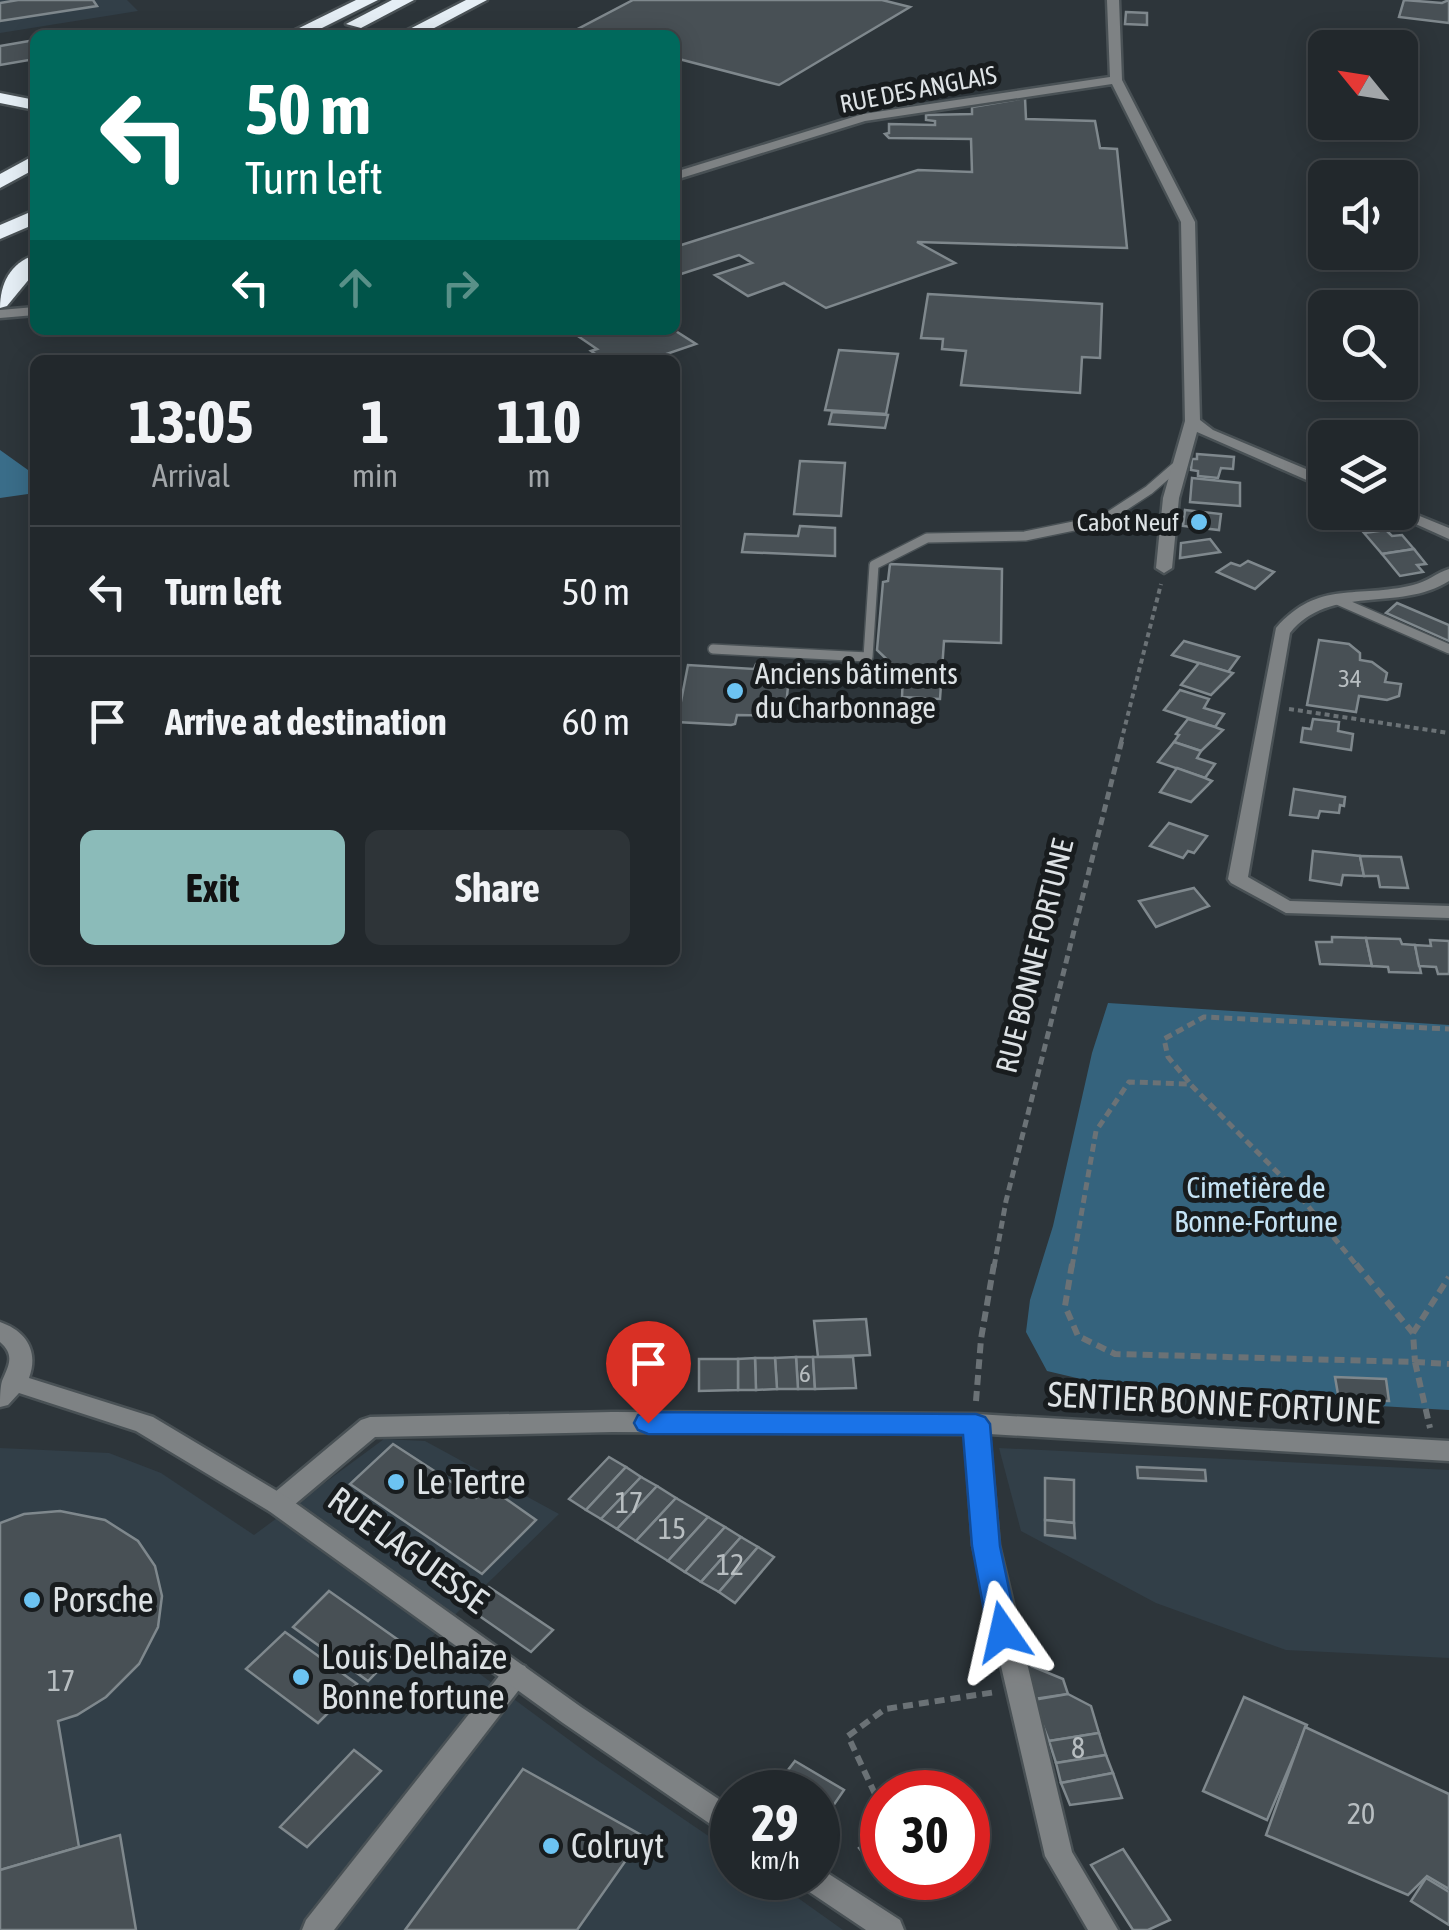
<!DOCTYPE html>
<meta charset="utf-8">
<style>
body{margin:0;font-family:"Asap Condensed",sans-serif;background:#2e3438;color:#f1f3f6;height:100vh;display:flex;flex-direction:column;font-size:38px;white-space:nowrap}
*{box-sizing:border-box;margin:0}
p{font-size:32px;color:#a2a6a9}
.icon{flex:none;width:55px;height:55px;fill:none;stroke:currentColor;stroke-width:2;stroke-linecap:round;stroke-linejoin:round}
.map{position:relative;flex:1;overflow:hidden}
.drawer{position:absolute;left:30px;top:355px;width:650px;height:610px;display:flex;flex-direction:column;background:#22282c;border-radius:15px;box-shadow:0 5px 25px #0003,0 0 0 2px #3f4448}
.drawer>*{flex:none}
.guide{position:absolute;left:30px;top:30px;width:650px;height:305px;border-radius:15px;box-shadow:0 5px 25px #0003,0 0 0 2px #3f4448;background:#00695c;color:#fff;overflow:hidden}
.needle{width:65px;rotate:300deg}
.controls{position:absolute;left:1308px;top:30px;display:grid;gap:20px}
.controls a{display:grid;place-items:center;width:110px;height:110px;border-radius:15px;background:#22282c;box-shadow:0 5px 25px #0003,0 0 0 2px #3f4448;font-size:50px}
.speed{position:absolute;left:710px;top:1770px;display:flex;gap:20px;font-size:50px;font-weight:700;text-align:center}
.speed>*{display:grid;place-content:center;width:130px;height:130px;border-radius:50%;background:#22282c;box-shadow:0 5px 25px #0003,0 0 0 2px #3f4448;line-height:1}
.speed small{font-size:25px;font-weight:400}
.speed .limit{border:15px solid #d22;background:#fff;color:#111}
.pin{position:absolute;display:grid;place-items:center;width:85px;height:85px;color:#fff;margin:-102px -42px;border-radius:50% 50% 50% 0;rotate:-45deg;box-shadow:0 0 10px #0007}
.pin .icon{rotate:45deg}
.me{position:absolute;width:110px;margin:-55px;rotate:349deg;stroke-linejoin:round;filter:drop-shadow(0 0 8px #0008)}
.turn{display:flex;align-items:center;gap:35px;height:210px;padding:0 50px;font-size:45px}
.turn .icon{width:130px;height:130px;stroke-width:2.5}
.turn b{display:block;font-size:70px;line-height:85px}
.lanes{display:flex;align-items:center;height:95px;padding:0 50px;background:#0003;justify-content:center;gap:50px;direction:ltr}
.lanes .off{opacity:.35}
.eta{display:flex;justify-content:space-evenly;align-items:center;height:170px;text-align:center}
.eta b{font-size:60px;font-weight:700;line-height:70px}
.action{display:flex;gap:20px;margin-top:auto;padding:20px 50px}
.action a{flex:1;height:115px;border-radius:15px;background:#8bbbb9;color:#111;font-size:40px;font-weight:700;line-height:115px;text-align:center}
.action a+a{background:#2e3438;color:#f1f3f6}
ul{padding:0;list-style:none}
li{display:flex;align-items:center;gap:30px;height:130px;padding:0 50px;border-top:2px solid #3f4448}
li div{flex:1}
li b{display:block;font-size:38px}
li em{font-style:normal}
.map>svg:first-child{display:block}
.built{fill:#323f48}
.green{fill:#35637d}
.forest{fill:#3a6d89}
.building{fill:#485055;stroke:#7f888d;stroke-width:2.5}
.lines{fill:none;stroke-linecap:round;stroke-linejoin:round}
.service-casing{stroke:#495155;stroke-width:12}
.minor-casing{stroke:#495155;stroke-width:5}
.tertiary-casing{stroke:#495155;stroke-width:5}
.motorway-casing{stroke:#495155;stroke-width:5}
.path-far2{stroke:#6b7276;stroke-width:4;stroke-dasharray:5 4;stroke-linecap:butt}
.path-far1{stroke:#6b7276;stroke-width:5;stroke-dasharray:8 5;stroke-linecap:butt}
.path{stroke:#6b7276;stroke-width:6;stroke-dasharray:10 6;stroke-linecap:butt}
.service{stroke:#7e8284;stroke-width:9}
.minor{fill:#7e8284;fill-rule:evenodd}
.tertiary{fill:#7e8284;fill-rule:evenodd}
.motorway{fill:#e5eef5;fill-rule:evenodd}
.route{fill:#1a73e8;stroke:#114b97;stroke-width:2.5}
.poi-dot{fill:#6cc3f2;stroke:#181c1e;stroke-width:4}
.labels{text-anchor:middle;stroke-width:10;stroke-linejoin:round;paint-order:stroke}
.far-street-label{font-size:25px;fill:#dde2e5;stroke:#181c1e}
.far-poi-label{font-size:25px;fill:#dde2e5;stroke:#181c1e;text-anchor:end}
.number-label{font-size:25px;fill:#b8bec1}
.poi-label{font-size:30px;fill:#dde2e5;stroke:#181c1e;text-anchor:start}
.street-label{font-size:30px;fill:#dde2e5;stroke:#181c1e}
.park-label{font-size:30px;fill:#c5e3f5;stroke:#181c1e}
.near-number-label{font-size:30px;fill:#b8bec1}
.near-street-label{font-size:35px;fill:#dde2e5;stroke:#181c1e}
.near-poi-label{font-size:35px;fill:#dde2e5;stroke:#181c1e;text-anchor:start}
</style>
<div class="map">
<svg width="1449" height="1930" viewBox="0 0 1449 1930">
<rect width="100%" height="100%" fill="#2d353a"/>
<g class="built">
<polygon points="0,0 127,0 138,11 0,33"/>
<polygon points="384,1439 425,1441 559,1514 431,1638 591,1756 732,1852 732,1878 770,1878 843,1930 0,1930 0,1448 109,1453 161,1473 254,1535"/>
<polygon points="999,1448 1449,1470 1449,1658 1286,1650 1156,1603 1021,1531"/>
</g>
<polygon class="green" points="1108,1003 1449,1025 1449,1410 1136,1392 1047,1371 1026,1332 1030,1300 1053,1226 1092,1053"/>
<polygon class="forest" points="0,450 35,475 35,493 0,498"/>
<g class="building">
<polygon points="18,0 93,0 97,6 0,21 0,3"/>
<polygon points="633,0 882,0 910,7 779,85 675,58 675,35 588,35 574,31"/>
<polygon points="1404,0 1442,3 1449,0 1449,23 1399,17"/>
<polygon points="1126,12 1147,13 1147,25 1125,24"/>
<polygon points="35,40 35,59 0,65 0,46"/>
<polygon points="1025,98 1026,119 1095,121 1100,148 1117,149 1127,248 917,242 955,263 826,308 784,283 748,296 715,275 752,263 739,255 675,276 675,247 918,170 972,172 971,139 889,138 885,134 889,133 889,124 935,125 935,121 926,120 926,115 972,114 972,107"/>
<polygon points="928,294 1102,304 1100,358 1082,357 1080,393 961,385 966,351 942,349 943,339 921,338"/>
<polygon points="569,330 674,330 696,344 649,360 604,360 591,351 597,349"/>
<polygon points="839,350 898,354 886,414 825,410"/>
<polygon points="832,412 888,415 885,428 829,424"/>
<polygon points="1197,454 1234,457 1233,469 1221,468 1218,478 1198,476 1198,471 1191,470 1192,459 1197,459"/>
<polygon points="800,461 845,463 841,516 794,514"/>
<polygon points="1192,478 1240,483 1240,506 1190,502"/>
<polygon points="1185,510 1221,514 1219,530 1183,526"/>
<polygon points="800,526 835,528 835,556 742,552 745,534 798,536"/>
<polygon points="1386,530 1392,536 1402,535 1414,549 1382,554 1364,533"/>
<polygon points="1210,539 1220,552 1180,558 1181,543"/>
<polygon points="1414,549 1426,564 1417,565 1423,572 1400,576 1382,554"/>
<polygon points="1248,561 1274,572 1255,589 1217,572 1231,563 1240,566"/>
<polygon points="890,564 1002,569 1001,643 944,641 940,699 902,697 903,675 877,650 883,582 888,581"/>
<polygon points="1397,603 1449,625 1449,641 1386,613"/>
<polygon points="1319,640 1349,644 1360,653 1360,660 1372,662 1387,673 1385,682 1401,684 1399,696 1387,700 1359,696 1356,712 1307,705"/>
<polygon points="1184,641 1239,657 1228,672 1172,655"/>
<polygon points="1199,663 1233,673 1211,695 1181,685"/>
<polygon points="756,664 790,667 785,716 737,715 735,724 731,725 677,722 688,665 754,669"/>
<polygon points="1180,690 1209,699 1204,708 1224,714 1215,727 1164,710"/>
<polygon points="1188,719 1215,727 1223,730 1201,751 1174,742 1179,735 1176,734"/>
<polygon points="1313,719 1339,722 1338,731 1353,734 1351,750 1301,742 1303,728 1311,729"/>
<polygon points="1174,742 1201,751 1197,758 1215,764 1205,778 1158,762"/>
<polygon points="1177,768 1205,778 1212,781 1191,802 1160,792"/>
<polygon points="1294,789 1345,797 1344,806 1340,805 1339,813 1320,811 1318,818 1290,815"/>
<polygon points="1169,823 1207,836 1194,853 1188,851 1183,858 1150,846"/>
<polygon points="1313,851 1360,856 1364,876 1343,875 1341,885 1310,880"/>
<polygon points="1360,856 1401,857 1408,888 1380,887 1378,876 1364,876"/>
<polygon points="1194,888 1209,906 1156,927 1139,901"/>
<polygon points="1332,937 1366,938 1372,966 1320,964 1316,942 1332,942"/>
<polygon points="1366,938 1400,939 1402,944 1415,945 1421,973 1389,972 1388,967 1372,966"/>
<polygon points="1430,940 1449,941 1449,974 1438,974 1436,967 1419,966 1415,945 1431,946"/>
<polygon points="866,1319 870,1355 818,1357 814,1321"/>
<polygon points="796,1357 813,1357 815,1389 798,1389"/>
<polygon points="796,1357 798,1389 777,1389 775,1358"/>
<polygon points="813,1357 853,1357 856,1388 815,1389"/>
<polygon points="755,1358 775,1358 777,1389 756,1390"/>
<polygon points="755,1358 756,1390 738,1390 738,1359"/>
<polygon points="699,1359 738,1359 738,1390 699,1391"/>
<polygon points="1335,1377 1386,1379 1389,1401 1339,1400"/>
<polygon points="393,1444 476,1498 489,1487 536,1520 482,1574 350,1484"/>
<polygon points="609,1457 626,1467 586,1510 569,1499"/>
<polygon points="626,1467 641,1477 601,1519 586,1510"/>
<polygon points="1137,1467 1205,1470 1206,1481 1138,1478"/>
<polygon points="641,1477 657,1486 617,1529 601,1519"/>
<polygon points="1045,1478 1074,1480 1074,1523 1045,1520"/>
<polygon points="657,1486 676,1498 636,1541 617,1529"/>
<polygon points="676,1498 708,1517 668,1561 636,1541"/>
<polygon points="60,1511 105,1520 138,1541 155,1566 162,1596 158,1627 139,1664 106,1697 77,1715 58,1721 79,1847 0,1870 0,1523 24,1514"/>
<polygon points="708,1517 725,1527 685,1572 668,1561"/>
<polygon points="1045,1520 1074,1523 1075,1538 1045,1535"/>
<polygon points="725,1527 741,1537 701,1582 685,1572"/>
<polygon points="741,1537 758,1547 719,1592 701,1582"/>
<polygon points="758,1547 774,1557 735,1603 719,1592"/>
<polygon points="489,1587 553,1630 531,1652 468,1608"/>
<polygon points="329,1591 404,1644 368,1681 293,1627"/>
<polygon points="285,1632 357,1684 318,1723 246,1669"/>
<polygon points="1024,1663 1063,1679 1068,1694 1034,1699"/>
<polygon points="1068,1694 1091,1706 1099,1733 1049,1741 1033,1700"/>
<polygon points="1244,1697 1307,1725 1267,1820 1203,1791"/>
<polygon points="1305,1727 1449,1794 1449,1889 1427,1876 1408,1895 1266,1835"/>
<polygon points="1099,1733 1106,1755 1056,1763 1049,1741"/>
<polygon points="354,1750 381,1771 307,1847 280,1827"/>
<polygon points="1106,1755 1113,1773 1061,1783 1056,1763"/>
<polygon points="795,1761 844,1790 818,1828 818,1792 771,1792"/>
<polygon points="523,1769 643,1836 577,1930 405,1930"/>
<polygon points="1113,1773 1122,1798 1070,1805 1061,1783"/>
<polygon points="120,1835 136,1930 0,1930 0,1870"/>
<polygon points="876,1836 882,1844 882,1877 859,1848"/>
<polygon points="1123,1849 1170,1920 1148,1930 1133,1930 1091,1865"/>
<polygon points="1426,1878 1449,1892 1449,1925 1411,1901"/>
</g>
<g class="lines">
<defs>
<g id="service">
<polyline points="1337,600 1449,649"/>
<polyline points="713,649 868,657 874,565 927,538 1025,536 1103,520 1149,490 1179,464"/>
</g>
<g id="minor">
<polygon points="1107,0 1119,0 1122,80 1195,222 1200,420 1213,430 1325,477 1325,488 1197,432 1179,498 1172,568 1164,573 1156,568 1163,498 1185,421 1181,222 1112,84 865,121 675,180 675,172 863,114 1110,77"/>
<polygon points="35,307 35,315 0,318 0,310"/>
<polygon points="1400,508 1449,528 1449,539 1389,512 1400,512"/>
<path d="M1449 569V581C1399 613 1330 583 1290 633L1248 877 1290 901 1449 906V918L1286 913 1231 883 1228 879 1276 628C1319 579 1357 599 1413 585 1427 582 1436 573 1449 569Z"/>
<polygon points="612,1412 976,1414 1449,1441 1449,1461 989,1434 999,1545 1072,1852 1118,1930 1088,1930 1045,1856 973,1545 965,1434 612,1432 375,1437 287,1511 278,1514 269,1511 266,1504 269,1497 361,1420 370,1417"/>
<polygon points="516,1663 525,1666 529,1674 525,1682 334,1930 302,1930 306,1920 507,1666"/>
</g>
<g id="tertiary">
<path d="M0 1322C26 1331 39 1351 29 1378L153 1417 287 1497 581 1707 732 1808V1836L722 1832 563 1723 269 1511 136 1431 19 1393 8 1405 0 1407C0 1399 0 1388 2 1381 9 1365 15 1355 0 1342Z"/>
<polygon points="818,1867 900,1920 904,1930 866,1930 802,1887 798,1878 818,1878"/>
</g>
<g id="motorway">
<polygon points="356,0 378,0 308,35 285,35"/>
<polygon points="392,0 414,0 361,28 346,24"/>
<polygon points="466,0 487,0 421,35 398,35"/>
<polygon points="0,93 35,100 35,110 0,103"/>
<polygon points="35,155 35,169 0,188 0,174"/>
<polygon points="35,210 35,224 0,239 0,225"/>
<path d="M35 255V272L7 306 0 308C0 284 10 263 35 255Z"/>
</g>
</defs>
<use href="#service" class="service-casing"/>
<use href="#minor" class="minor-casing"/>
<use href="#tertiary" class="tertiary-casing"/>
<use href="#motorway" class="motorway-casing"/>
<g class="path-far2">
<polyline points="1289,709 1449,733"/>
<polyline points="1121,742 1161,584"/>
</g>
<g class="path-far1">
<polyline points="1189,1082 1168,1057 1164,1039 1204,1017 1449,1029"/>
<polyline points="994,1267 1006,1201 1122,740"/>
<polyline points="1072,1267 1096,1131 1129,1082 1190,1084 1294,1189 1358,1267"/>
</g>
<g class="path">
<polyline points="1072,1264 1065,1306 1078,1336 1115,1354 1415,1362"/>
<polyline points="1356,1264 1413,1333 1415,1362"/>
<polyline points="1413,1333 1449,1277"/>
<polyline points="1415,1362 1449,1364"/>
<polyline points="1415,1362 1430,1428"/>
<polyline points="976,1401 981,1339 994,1264"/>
<polyline points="875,1794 848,1736 885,1709 996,1692"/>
</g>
<use href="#service" class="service"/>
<use href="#minor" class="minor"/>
<use href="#tertiary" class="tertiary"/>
<use href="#motorway" class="motorway"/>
</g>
<polygon class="route" points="648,1412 976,1414 985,1417 990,1424 1000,1546 1018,1632 1014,1640 1003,1644 993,1640 988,1632 972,1546 963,1435 648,1434 638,1430 634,1423 638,1415"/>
<g class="poi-dot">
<circle cx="1199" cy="522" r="10"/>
<circle cx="735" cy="691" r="10"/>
<circle cx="396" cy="1482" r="10"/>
<circle cx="32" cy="1600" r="10"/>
<circle cx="301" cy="1677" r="10"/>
<circle cx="551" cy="1846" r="10"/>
</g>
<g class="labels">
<g class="far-street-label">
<text transform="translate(918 89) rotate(-11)" y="9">RUE DES ANGLAIS</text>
</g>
<g class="far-poi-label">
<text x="1179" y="531">Cabot Neuf</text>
</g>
<g class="number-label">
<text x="1350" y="687">34</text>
<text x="805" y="1382">6</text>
</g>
<g class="poi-label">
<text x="755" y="684">Anciens bâtiments<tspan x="755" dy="34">du Charbonnage</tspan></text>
</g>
<g class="street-label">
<text transform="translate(1035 956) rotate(-76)" y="10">RUE BONNE FORTUNE</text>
</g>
<g class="park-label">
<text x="1256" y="1198">Cimetière de<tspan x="1256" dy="34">Bonne-Fortune</tspan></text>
</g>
<g class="near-number-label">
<text x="629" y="1513">17</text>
<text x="672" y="1539">15</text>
<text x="730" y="1575">12</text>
<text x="61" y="1691">17</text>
<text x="1078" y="1758">8</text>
<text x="1361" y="1824">20</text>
</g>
<g class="near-street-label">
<text transform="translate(1214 1403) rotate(3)" y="12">SENTIER BONNE FORTUNE</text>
<text transform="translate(408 1550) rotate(36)" y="12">RUE LAGUESSE</text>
</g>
<g class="near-poi-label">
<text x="416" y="1494">Le Tertre</text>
<text x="52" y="1612">Porsche</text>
<text x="321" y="1669">Louis Delhaize<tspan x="321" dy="40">Bonne fortune</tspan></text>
<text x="571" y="1858">Colruyt</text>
</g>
</g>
</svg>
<div class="controls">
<a><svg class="needle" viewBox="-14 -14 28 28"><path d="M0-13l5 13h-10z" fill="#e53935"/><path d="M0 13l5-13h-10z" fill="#a2a6a9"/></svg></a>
<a><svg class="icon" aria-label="sound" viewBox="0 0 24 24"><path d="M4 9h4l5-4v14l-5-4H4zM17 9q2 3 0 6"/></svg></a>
<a><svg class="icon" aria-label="search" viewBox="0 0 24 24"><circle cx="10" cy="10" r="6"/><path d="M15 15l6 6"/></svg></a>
<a><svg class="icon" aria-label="layers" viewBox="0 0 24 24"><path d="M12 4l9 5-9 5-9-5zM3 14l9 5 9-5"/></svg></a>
</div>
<div class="speed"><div>29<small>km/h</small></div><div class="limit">30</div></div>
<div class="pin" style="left:648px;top:1423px;background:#d93025"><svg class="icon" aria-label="arrive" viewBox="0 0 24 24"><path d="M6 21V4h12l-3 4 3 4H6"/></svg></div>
<svg class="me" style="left:1003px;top:1632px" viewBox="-20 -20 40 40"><path d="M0-17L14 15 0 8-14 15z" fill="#1a73e8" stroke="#fff" stroke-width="4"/></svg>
<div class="guide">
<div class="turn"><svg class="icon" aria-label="left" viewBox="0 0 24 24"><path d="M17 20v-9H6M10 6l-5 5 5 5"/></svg><div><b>50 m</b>Turn left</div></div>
<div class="lanes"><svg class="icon" aria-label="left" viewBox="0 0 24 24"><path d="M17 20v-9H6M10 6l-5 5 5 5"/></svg><svg class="icon off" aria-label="ahead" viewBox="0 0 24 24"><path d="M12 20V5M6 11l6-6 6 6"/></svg><svg class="icon off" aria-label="right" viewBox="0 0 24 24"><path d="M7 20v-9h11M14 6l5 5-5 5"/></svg></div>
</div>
<section class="drawer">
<div class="eta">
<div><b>13:05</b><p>Arrival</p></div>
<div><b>1</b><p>min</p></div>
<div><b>110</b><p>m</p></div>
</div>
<ul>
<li><svg class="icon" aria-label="left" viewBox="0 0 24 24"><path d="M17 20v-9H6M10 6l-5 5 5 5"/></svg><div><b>Turn left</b></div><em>50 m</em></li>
<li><svg class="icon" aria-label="arrive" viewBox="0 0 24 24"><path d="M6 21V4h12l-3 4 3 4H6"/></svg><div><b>Arrive at destination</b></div><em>60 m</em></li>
</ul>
<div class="action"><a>Exit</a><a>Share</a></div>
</section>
</div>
